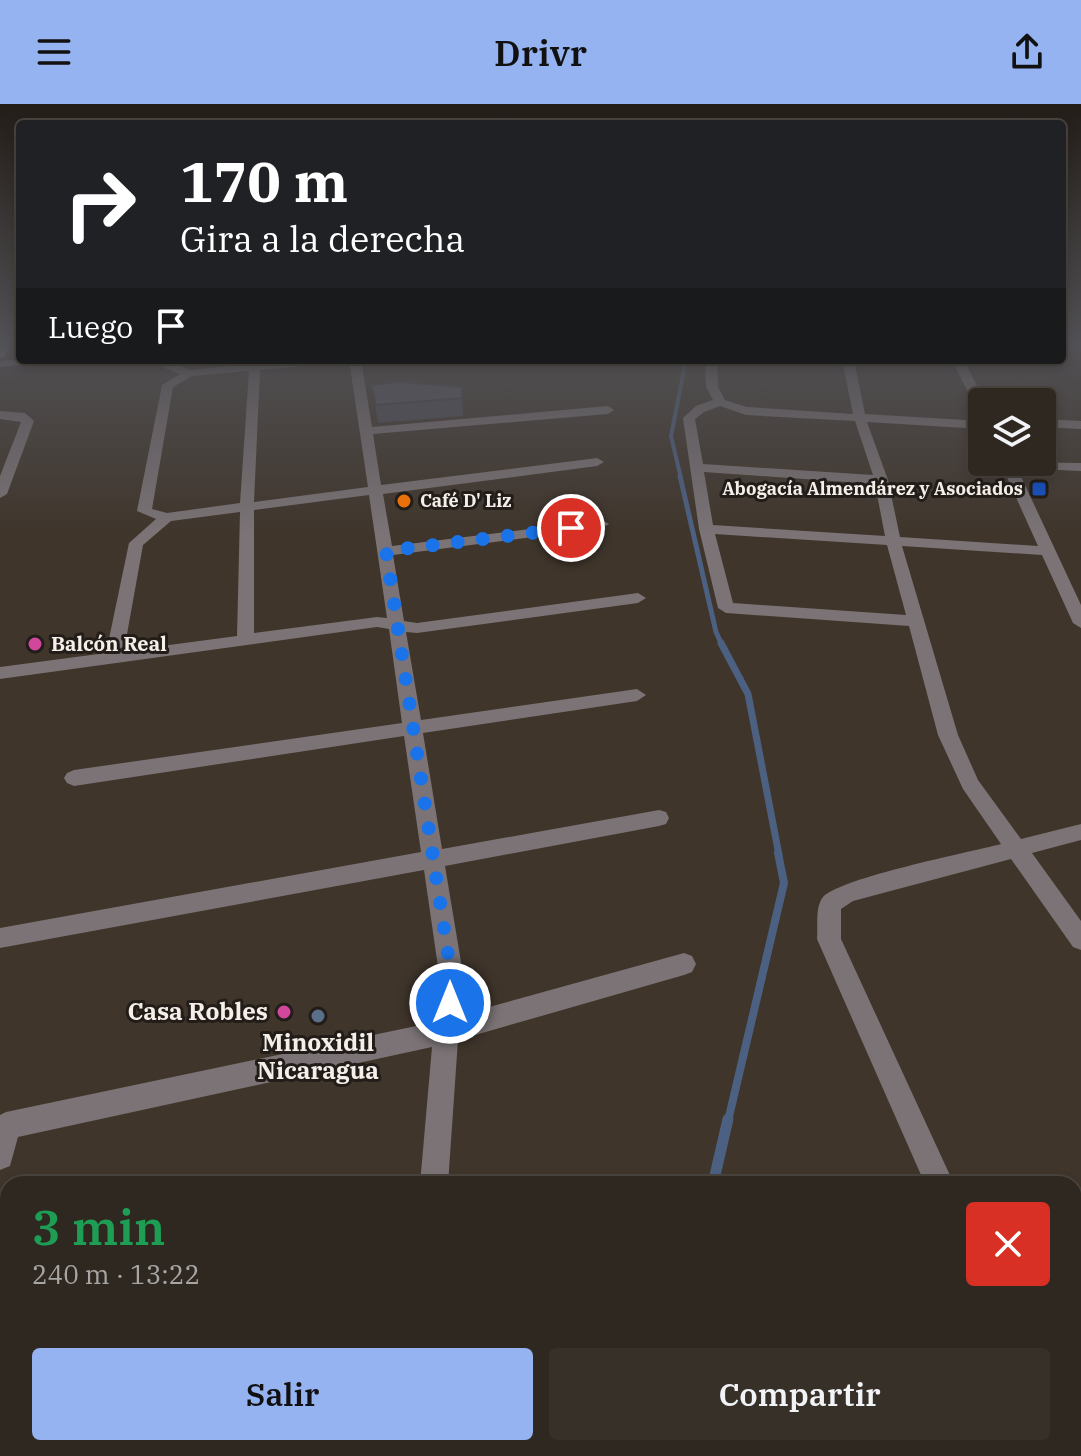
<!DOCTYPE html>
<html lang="es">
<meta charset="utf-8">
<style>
body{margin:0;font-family:"IBM Plex Serif",serif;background:#373029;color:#f1f3f6;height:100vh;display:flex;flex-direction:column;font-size:30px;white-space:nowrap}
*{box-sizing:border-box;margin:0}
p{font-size:26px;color:#a7a6a5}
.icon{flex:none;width:44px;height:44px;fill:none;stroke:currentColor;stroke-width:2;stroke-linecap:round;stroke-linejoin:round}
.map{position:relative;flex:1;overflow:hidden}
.panel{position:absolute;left:0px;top:1072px;width:1082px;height:280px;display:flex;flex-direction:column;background:#2f2820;border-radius:24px 24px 0 0;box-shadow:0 4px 12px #0003,0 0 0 2px #4a443e}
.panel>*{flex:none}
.banner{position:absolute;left:16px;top:16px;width:1050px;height:244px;border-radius:8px;box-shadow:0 4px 12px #0003,0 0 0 2px #4a443e;background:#202124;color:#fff;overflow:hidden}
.tools{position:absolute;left:968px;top:284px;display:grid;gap:16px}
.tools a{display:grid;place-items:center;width:88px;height:88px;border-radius:8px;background:#2f2820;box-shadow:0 4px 12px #0003,0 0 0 2px #4a443e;font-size:40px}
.pin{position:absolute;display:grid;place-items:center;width:68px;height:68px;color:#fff;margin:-34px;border:4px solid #fff;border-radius:50%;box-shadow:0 2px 8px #0007}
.me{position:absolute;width:88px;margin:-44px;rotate:0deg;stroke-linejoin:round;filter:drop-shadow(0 0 6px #0008)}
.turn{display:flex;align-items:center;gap:28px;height:168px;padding:0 32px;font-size:36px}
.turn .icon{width:104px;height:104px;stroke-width:2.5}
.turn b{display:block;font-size:56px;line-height:68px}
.then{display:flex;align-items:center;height:76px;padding:0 32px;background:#0003;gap:16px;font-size:30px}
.round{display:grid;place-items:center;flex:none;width:84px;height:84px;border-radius:8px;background:#373029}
.headline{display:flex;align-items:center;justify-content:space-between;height:136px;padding:0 32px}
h1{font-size:48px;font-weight:600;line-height:60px;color:#1e9e55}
.cta{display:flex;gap:16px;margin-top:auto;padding:16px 32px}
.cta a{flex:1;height:92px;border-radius:8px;background:#95b2f1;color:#111;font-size:32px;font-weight:600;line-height:92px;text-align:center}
.cta a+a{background:#373029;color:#f1f3f6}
header{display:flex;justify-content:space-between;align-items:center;height:104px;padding:0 32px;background:#95b2f1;color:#111;font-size:36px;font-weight:600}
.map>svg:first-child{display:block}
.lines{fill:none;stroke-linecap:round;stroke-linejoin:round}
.stream-far4{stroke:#4c6082;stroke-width:4}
.stream-far3{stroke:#4c6082;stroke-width:5}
.stream-far2{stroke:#4c6082;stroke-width:7}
.stream-far1{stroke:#4c6082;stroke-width:8}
.stream{stroke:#4c6082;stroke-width:11}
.street{fill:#7b7375;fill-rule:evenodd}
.secondary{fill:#a19598;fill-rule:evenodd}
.wall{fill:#4c4b57}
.building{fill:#585765;stroke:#3e3d47;stroke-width:2}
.route{stroke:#1a73e8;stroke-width:14;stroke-dasharray:0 25.2}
.transit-dot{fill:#1a4fb4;stroke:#221d19;stroke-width:3}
.food-dot{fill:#e8710a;stroke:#221d19;stroke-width:3}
.hotel-dot{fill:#d1479c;stroke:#221d19;stroke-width:3}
.service-dot{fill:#5c6f8a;stroke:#221d19;stroke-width:3}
.labels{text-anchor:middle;stroke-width:6;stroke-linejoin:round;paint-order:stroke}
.far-poi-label{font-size:18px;font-weight:bold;fill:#f6efe9;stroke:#221d19;text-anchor:end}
.poi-label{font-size:20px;font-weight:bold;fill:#f6efe9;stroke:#221d19;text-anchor:start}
.near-poi-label{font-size:24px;font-weight:bold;fill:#f6efe9;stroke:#221d19;text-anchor:end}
</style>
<header><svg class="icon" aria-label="menu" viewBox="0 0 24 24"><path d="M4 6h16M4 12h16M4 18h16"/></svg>Drivr<svg class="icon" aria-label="share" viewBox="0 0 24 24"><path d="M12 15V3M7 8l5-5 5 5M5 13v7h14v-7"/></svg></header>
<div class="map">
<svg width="1081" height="1352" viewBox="0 0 1081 1352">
<rect width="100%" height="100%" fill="#3f352b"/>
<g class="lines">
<polyline class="stream-far4" points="681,374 671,332 686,256"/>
<polyline class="stream-far3" points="680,372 716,528 722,541"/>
<polyline class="stream-far2" points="721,539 748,590 779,751"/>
<polyline class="stream-far1" points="728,1017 784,779 778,749"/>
<g class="stream">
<polyline points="713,1080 728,1015"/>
<polyline points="653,1352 655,1344"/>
</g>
<g class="street">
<polygon points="20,255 20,256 49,256 43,259 0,263 0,257"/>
<path d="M163 256H175L174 260 190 266 249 260V256H261L260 259 343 256 337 259 260 266 254 398 368 383 349 256H361L372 323 608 302 614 306 608 310 373 330 381 381 597 354 604 358 597 362 383 390 392 442 602 416 609 420 602 424 393 451 404 517 417 519 638 489 646 494 638 499 417 529 406 528 421 616 637 585 646 591 637 597 423 629 442 745 659 706 666 708 669 714 666 720 659 722 445 762 463 870 460 911 684 849 692 852 696 860 692 868 684 871 458 936 448 1080H420L432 943 18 1033 10 1062 0 1066V1011L6 1008 435 918 439 870 424 766 0 844V824L421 748 404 632 74 682 67 679 64 674 67 669 74 666 402 619 389 525 377 523 0 575V563L106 549 129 439 156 415 137 407 162 281 180 270 164 264ZM249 267 240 399 167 409 152 405 173 283 192 272ZM369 391 387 514 377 513 254 529V406ZM240 408 237 532 124 547 143 441 171 417Z"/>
<path d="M705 256H717L718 283 725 296 747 303 853 310 842 256H854L865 310 982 317V325L867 318 888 376 900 433 1038 442 1000 358 1081 359V367L1017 364 1081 501V524L1073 519 1042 451 902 442 958 631 978 676 1021 735 1081 720V736L1032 749 1081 817V846L1073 843 1011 755 853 797 841 805V835L954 1080H925L817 835C818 823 815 802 823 793 843 773 967 749 1001 740L963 685 938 631 909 522 726 509 718 504 699 425 683 314 696 302 713 296 706 283ZM720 302 746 311 855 317 873 371 703 360 695 315 704 308ZM704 368 875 380 885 432 713 421ZM715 430 887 441 906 511 733 499Z"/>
<polygon points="952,256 964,256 985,298 982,298 982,308 976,304"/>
<polygon points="0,307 25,309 34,317 7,390 0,394 0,372 21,318 0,315"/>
<polygon points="1042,315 1081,317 1081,325 1042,323"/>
<polygon points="8,1267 8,1299 0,1301 0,1269"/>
<polygon points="1074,1336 1081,1352 1046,1352 1043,1344 1074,1344"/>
<rect x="396" y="1344" width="34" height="8"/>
</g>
<polygon class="secondary" points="0,241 10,241 4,253 0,254"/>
</g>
<polygon class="wall" points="372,281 462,283 463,312 378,319"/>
<polygon class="building" points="399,278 462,283 462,294 376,301 372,281"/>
<linearGradient id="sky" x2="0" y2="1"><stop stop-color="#231d18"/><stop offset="0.56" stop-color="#525155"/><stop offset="1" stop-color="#525155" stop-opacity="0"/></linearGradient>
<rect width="1081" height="430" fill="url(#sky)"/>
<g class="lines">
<polyline class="route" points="450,899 451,870 386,447 571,424"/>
</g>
<rect class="transit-dot" x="1031" y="377" width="16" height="16" rx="4"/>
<circle class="food-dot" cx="404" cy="397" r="8"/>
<g class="hotel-dot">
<circle cx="35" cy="540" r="8"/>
<circle cx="284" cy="908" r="8"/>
</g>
<circle class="service-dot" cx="318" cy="912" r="8"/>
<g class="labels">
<g class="far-poi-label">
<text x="1023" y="391">Abogacía Almendárez y Asociados</text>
<text x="420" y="403" text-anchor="start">Café D' Liz</text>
</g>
<g class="poi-label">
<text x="51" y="547">Balcón Real</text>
</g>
<g class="near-poi-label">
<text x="268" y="916">Casa Robles</text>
<text x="318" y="947" text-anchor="middle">Minoxidil<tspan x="318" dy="28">Nicaragua</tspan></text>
</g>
</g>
</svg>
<div class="tools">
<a><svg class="icon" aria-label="layers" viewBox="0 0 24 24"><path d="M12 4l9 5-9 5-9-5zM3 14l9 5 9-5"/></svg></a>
</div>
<div class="pin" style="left:571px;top:424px;background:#d93025"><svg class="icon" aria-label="arrive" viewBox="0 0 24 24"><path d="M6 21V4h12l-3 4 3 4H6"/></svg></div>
<svg class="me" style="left:450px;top:899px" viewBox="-20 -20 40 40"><circle r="17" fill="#1a73e8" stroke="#fff" stroke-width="3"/><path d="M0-11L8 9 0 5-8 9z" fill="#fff"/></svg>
<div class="banner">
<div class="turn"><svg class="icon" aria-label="right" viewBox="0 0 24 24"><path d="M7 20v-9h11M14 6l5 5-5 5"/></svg><div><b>170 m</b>Gira a la derecha</div></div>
<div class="then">Luego<svg class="icon" aria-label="arrive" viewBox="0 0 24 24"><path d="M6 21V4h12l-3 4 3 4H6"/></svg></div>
</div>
<section class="panel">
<div class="headline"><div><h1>3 min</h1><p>240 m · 13:22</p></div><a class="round" style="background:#d93025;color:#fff"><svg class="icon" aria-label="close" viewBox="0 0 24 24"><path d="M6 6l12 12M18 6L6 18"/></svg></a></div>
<div class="cta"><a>Salir</a><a>Compartir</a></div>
</section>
</div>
